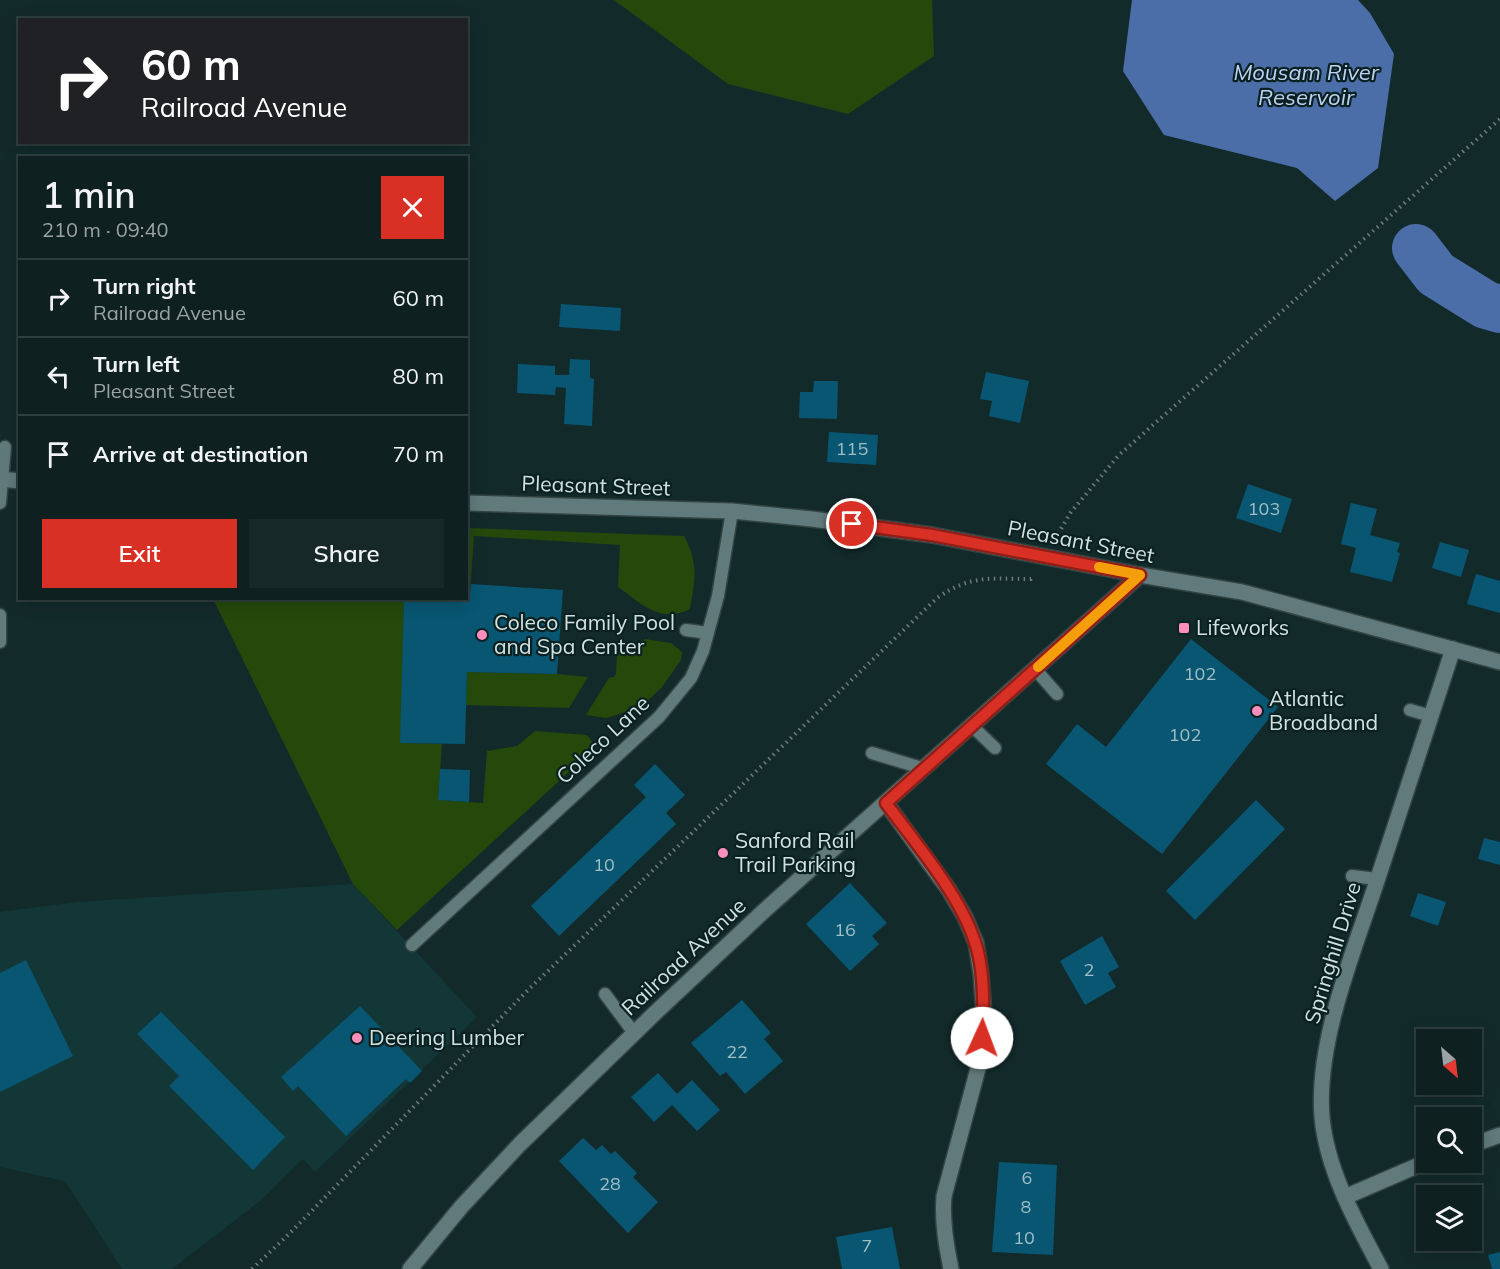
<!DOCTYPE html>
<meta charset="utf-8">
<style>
body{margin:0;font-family:Mulish,sans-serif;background:#172829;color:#f1f3f6;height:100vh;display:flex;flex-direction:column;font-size:22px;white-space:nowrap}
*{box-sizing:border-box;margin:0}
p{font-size:20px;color:#9ba3a5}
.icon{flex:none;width:33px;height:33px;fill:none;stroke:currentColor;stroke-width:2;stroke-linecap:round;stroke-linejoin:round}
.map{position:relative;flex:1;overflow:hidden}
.details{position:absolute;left:18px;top:156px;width:450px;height:444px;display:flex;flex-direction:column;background:#0e2020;border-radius:0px;box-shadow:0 3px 15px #0003,0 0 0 2px #2e3e3e}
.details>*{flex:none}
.guide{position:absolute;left:18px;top:18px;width:450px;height:126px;border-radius:0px;box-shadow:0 3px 15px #0003,0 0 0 2px #2e3e3e;background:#202124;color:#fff;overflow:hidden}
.needle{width:39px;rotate:152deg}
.controls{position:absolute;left:1416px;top:1029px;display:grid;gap:12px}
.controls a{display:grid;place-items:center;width:66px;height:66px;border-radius:0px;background:#0e2020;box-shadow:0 3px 15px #0003,0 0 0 2px #2e3e3e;font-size:30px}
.pin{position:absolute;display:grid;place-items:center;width:51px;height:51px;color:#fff;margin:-26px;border:3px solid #fff;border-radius:50%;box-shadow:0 2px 6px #0007}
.me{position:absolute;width:66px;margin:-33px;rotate:2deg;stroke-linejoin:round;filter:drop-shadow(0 0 4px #0008)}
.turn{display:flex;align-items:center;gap:21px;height:126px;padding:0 24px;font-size:27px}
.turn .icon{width:78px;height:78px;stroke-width:2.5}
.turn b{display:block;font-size:42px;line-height:51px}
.round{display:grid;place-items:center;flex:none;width:63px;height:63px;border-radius:0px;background:#172829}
.summary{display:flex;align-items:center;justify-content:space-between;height:102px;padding:0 24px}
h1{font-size:36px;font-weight:600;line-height:45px}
.cta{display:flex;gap:12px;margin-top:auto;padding:12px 24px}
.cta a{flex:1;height:69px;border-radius:0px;background:#d93025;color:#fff;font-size:24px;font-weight:600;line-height:69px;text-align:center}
.cta a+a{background:#172829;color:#f1f3f6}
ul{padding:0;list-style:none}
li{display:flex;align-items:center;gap:18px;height:78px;padding:0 24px;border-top:2px solid #2e3e3e}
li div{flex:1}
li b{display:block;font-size:22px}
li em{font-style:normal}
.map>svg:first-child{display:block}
.built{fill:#133637}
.green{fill:#24490b}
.water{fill:#4b6ea9}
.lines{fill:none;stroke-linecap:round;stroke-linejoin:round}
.river{stroke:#4b6ea9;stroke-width:48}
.building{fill:#085672}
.service-casing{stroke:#324444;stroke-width:15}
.minor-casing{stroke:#324444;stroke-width:18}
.secondary-casing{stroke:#324444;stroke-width:18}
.path{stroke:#6c7f7f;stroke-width:4;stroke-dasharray:1.5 4.5;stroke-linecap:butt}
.service{stroke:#617a7b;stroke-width:12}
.minor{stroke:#617a7b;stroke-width:15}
.secondary{stroke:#617a7b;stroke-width:15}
.route-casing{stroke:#8d1f18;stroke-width:15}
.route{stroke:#d93025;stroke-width:10}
.slow{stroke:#f59e0b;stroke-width:10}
.poi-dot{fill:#fe8ebd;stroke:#092121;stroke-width:2}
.labels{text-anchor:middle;stroke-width:4.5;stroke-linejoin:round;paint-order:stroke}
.number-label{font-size:18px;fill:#a0bec4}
.street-label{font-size:21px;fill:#d2e0e0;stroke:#092121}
.poi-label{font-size:21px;fill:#d2e0e0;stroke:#092121;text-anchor:start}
.water-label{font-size:22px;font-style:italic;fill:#bdd1f4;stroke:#092121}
</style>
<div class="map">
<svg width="1500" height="1269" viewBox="0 0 1500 1269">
<rect width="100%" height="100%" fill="#132a2b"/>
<polygon class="built" points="353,884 477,1017 315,1172 303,1159 260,1201 172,1269 122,1269 65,1181 0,1167 0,912 77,902"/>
<g class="green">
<polygon points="614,0 932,0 934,56 848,114 728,84"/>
<path d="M467 528 684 536C699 564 695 579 690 609 660 624 642 604 618 587L620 545 474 536 470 593H467Z"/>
<polygon points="213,599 404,599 401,743 442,744 438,800 483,803 487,751 517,746 535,731 587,735 596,747 397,930 353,884"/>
<polygon points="645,639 671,643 682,652 681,660 662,687 640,708 606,718 586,715 609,678 614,677 616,674 617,653"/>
<polygon points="467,672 557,674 588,677 569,708 466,705"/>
</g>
<polygon class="water" points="1132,0 1358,0 1370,13 1394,54 1378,168 1335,201 1297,168 1164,135 1123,71"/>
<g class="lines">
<polyline class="river" points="1416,248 1436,274 1486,305 1500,309"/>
</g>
<g class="building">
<polygon points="561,304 621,308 620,331 559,327"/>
<polygon points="570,359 590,360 590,378 594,379 592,426 564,424 566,388 556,387 555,395 517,393 518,364 555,366 555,375 569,375"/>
<polygon points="986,372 1029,381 1020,423 989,416 992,401 980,399"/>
<polygon points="814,381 838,381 837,419 799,418 800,392 813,392"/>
<polygon points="829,432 878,435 876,465 827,462"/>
<polygon points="1248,484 1292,499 1281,533 1236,518"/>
<polygon points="1351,503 1377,509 1370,535 1400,543 1397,552 1400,553 1392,582 1350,572 1356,548 1341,544"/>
<polygon points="1440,542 1469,550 1461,577 1432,568"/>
<polygon points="1476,574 1500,581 1500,613 1467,604"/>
<polygon points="471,584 563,590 557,674 467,672 465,744 400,743 404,598 466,598 466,593 470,593"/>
<polygon points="1191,639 1278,707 1162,854 1046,764 1077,724 1106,747"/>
<polygon points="655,764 685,795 666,813 676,824 559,936 531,906 646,797 634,785"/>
<polygon points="440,769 470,770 469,802 438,800"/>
<polygon points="1256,800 1285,829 1195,920 1166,891"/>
<polygon points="1484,838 1500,842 1500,865 1478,859"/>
<polygon points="850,883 887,923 872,936 879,944 850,971 806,924"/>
<polygon points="1418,893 1446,902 1438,926 1410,916"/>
<polygon points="1102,936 1119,967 1108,973 1116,987 1085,1005 1060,961"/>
<polygon points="26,960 73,1056 0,1092 0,973"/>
<polygon points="742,1000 771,1033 764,1039 783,1061 745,1094 726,1072 720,1076 691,1043"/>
<polygon points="360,1006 422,1071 410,1083 406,1079 346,1136 298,1086 293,1091 281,1077"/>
<polygon points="161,1012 285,1137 253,1170 169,1086 179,1076 137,1034"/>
<polygon points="658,1073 677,1094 692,1080 720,1110 697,1131 672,1105 654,1122 631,1097"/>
<polygon points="583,1138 596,1150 602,1145 611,1154 615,1151 637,1173 633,1177 658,1202 628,1233 559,1161"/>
<polygon points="999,1162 1057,1165 1053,1255 992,1252"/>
<polygon points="892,1227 900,1269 842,1269 836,1237"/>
<polygon points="1500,1252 1500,1269 1492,1269 1488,1255"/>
</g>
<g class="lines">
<defs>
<g id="service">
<polyline points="0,503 5,447"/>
<polyline points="686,630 708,633"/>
<polyline points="0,642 0,615"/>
<polyline points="1035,669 1057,694"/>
<polyline points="1410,710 1431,716"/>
<polyline points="972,726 995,748"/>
<polyline points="872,753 925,769"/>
<polyline points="1352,876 1377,879"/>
<polyline points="412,945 659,717 691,678 703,651 718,596 732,511"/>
<polyline points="605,994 634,1033"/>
</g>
<g id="minor">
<path d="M886 803 949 890 965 917 976 943 981 974 984 1015 980 1061 944 1196C942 1221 946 1244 951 1269"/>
<polyline points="1472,1145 1500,1135"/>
<polyline points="1345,1197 1426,1162"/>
<polyline points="410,1269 462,1206 520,1144 655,1013 765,910 1140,575"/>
<path d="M1381 1269C1356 1222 1327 1171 1322 1117 1316 1044 1352 956 1375 887 1401 808 1427 728 1453 649"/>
</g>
<g id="secondary">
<polyline points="0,479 20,481"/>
<polyline points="466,503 732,511 812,519 932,535 1140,575 1242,592 1500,662"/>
</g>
</defs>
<use href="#service" class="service-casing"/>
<use href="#minor" class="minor-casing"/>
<use href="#secondary" class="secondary-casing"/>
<g class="path">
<polyline points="1055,539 1071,512 1119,455 1500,119"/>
<path d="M252 1269 289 1234 528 990 937 598C971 574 992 579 1031 579L1033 576"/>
</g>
<use href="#service" class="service"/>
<use href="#minor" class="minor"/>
<use href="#secondary" class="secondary"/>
</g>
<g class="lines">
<defs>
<path id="route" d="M852 524 932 535 1140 575 886 803C916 844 960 895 975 942 985 971 984 1008 982 1038"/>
</defs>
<use href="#route" class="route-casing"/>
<use href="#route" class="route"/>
<polyline class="slow" points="1038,667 1140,575 1099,567"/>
</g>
<g class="poi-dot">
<rect x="1178" y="622" width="12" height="12" rx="3"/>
<circle cx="482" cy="635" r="6"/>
<circle cx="1257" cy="711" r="6"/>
<circle cx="723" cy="853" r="6"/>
<circle cx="357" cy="1038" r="6"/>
</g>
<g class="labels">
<g class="number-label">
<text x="852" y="455">115</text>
<text x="1264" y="515">103</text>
<text x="1200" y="680">102</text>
<text x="1185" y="741">102</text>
<text x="604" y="871">10</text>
<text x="845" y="936">16</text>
<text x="1089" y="976">2</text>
<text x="737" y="1058">22</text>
<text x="1027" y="1184">6</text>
<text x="610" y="1190">28</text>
<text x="1026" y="1213">8</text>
<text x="1024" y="1244">10</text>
<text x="867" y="1252">7</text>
</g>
<g class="street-label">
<text transform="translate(596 486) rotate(2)" y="7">Pleasant Street</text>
<text transform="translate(1081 542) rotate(11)" y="7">Pleasant Street</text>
<text transform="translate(603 740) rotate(-43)" y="7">Coleco Lane</text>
<text transform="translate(1333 953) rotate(-73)" y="7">Springhill Drive</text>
<text transform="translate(684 957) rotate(-43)" y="7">Railroad Avenue</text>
</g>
<g class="poi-label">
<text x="494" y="630">Coleco Family Pool<tspan x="494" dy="24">and Spa Center</tspan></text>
<text x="1196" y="635">Lifeworks</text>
<text x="1269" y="706">Atlantic<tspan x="1269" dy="24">Broadband</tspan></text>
<text x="735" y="848">Sanford Rail<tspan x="735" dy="24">Trail Parking</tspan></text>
<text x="369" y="1045">Deering Lumber</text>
</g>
<g class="water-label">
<text x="1306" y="80">Mousam River<tspan x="1306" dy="25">Reservoir</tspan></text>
</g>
</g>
</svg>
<div class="controls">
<a><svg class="needle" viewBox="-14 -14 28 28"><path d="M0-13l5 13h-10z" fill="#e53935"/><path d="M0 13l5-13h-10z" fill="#9ba3a5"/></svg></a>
<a><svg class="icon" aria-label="search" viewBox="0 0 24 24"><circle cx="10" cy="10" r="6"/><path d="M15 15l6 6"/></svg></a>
<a><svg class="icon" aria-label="layers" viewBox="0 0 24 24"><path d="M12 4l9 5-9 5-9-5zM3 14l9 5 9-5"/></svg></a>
</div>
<div class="pin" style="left:852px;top:524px;background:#d93025"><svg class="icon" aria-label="arrive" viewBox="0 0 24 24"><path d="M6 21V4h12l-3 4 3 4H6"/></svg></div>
<svg class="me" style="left:982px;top:1038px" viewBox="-20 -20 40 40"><circle r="19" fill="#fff"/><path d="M0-13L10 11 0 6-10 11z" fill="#d93025"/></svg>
<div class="guide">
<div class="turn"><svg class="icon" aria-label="right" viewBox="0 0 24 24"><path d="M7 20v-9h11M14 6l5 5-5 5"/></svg><div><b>60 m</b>Railroad Avenue</div></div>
</div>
<section class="details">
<div class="summary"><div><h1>1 min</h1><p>210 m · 09:40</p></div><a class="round" style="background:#d93025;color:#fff"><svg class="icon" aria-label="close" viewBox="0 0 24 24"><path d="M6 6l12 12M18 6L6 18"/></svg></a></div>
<ul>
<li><svg class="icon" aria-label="right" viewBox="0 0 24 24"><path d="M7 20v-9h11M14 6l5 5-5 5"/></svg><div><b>Turn right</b><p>Railroad Avenue</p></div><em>60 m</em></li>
<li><svg class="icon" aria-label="left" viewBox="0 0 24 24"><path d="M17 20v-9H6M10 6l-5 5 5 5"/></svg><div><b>Turn left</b><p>Pleasant Street</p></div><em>80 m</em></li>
<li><svg class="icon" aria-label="arrive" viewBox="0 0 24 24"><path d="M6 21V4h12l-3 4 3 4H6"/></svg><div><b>Arrive at destination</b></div><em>70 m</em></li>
</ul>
<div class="cta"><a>Exit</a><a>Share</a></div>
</section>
</div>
